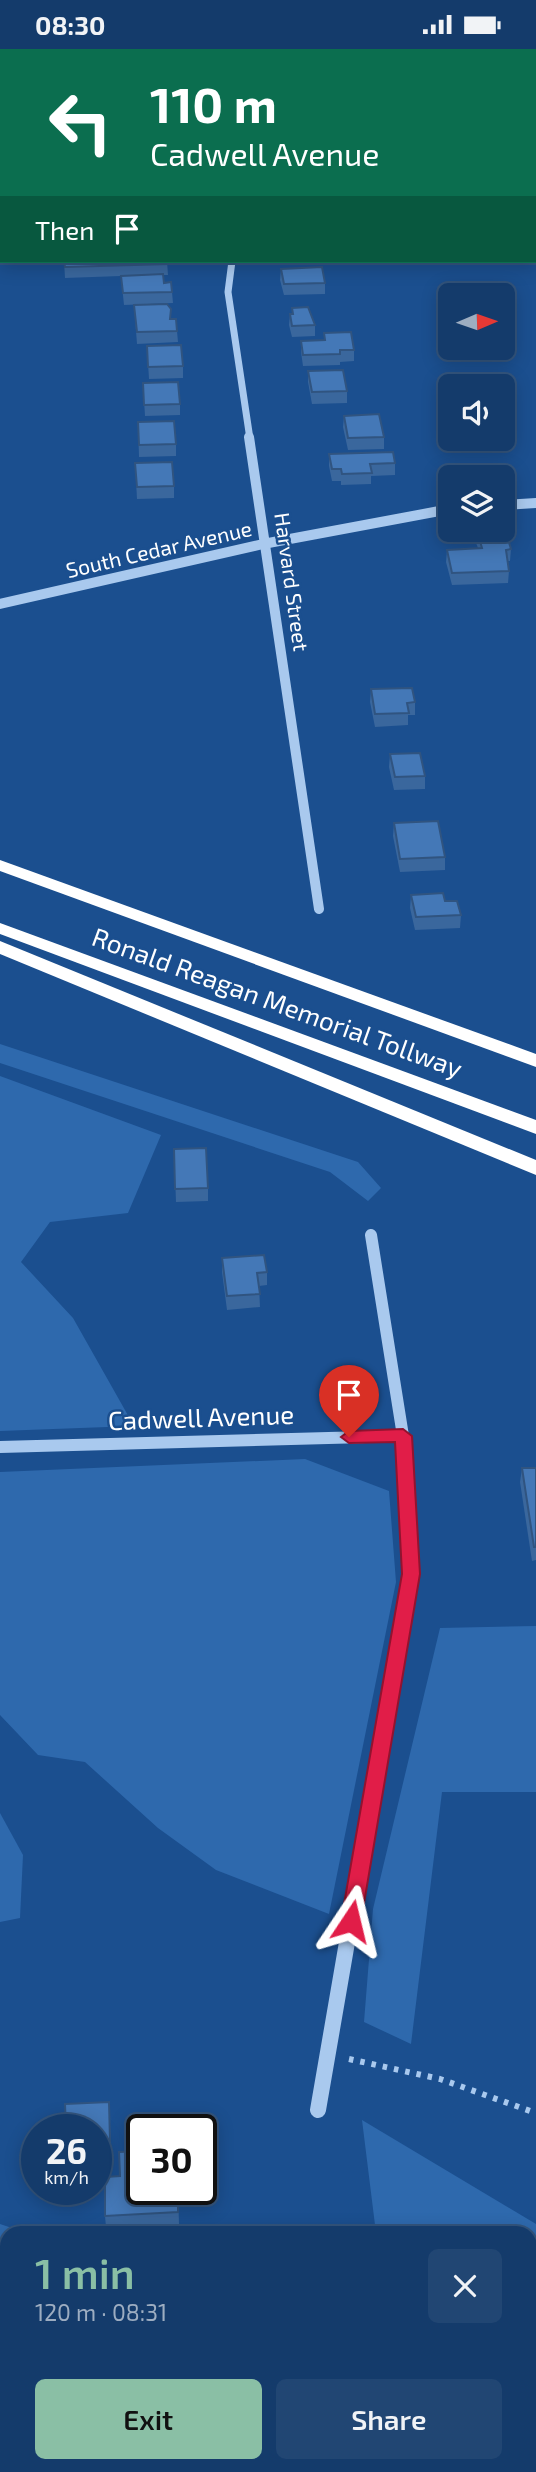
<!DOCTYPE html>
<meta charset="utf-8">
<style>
body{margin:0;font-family:"Exo 2",sans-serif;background:#214673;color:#f1f3f6;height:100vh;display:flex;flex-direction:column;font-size:26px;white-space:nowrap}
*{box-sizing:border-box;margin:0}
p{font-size:23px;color:#9dadc1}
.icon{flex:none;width:38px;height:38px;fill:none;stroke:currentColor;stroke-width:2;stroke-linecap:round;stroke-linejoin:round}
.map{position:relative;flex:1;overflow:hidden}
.details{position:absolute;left:0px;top:2177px;width:537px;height:247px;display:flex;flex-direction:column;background:#143b6b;border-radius:21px 21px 0 0;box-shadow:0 4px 18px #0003,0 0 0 2px #33557e}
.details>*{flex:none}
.top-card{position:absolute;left:0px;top:0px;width:537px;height:214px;box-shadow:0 4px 18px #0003,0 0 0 2px #33557e;background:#0b6e4f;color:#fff;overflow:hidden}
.needle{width:46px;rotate:88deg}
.fabs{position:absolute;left:438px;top:234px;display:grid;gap:14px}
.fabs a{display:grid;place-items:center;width:77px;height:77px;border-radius:10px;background:#143b6b;box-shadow:0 4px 18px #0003,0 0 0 2px #33557e;font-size:35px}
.speed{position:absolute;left:21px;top:2065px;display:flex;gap:14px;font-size:35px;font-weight:700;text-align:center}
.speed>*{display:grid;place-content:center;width:91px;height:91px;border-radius:50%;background:#143b6b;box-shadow:0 4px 18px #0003,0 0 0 2px #33557e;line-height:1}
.speed small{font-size:18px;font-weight:400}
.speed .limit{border:4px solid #111;border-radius:10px;background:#fff;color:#111}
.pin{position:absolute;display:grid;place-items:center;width:60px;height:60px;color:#fff;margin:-72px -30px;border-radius:50% 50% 50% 0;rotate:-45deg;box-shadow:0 0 7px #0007}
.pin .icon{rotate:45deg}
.me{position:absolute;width:77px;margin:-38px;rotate:10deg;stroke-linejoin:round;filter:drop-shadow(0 0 5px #0008)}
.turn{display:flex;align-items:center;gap:24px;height:147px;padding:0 35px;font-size:32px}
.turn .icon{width:91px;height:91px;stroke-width:2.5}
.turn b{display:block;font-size:49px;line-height:60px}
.then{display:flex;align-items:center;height:66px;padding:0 35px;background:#0003;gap:14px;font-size:26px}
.round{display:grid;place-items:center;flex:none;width:74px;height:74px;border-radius:10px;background:#214673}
.headline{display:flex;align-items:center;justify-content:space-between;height:119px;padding:0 35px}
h1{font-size:42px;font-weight:600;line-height:52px;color:#8abfa5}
.action{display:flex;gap:14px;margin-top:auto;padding:14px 35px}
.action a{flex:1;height:80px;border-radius:10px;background:#8abfa5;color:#111;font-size:28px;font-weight:600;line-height:80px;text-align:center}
.action a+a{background:#214673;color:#f1f3f6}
.status{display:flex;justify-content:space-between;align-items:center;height:49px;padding:0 35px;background:#143b6b;direction:ltr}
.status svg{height:19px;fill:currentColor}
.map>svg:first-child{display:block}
.green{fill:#2e69ad}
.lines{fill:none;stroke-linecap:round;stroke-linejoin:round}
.path{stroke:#a9c9ee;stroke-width:6;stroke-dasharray:4.5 7;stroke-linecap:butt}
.minor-far3{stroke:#a9c9ee;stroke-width:7}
.minor-far2{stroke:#a9c9ee;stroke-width:10}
.minor-far1{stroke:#a9c9ee;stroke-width:12}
.minor{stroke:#a9c9ee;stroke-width:16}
.highway{fill:#fff;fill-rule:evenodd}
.wall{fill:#3a679d}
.building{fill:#4478b7;stroke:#305480;stroke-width:2}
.route{fill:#e11d48;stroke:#92132f;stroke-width:2}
.labels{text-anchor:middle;stroke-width:5;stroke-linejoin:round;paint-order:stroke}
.far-street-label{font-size:21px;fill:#fff;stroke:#1b4f8f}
.street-label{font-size:26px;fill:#fff;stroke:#1b4f8f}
</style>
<div class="status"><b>08:30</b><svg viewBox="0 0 49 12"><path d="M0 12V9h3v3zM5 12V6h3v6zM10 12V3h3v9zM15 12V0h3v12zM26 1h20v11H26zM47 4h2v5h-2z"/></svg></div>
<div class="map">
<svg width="536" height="2423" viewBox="0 0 536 2423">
<rect width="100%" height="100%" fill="#1b4f8f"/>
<g class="green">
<polygon points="0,995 358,1113 381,1139 368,1152 330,1123 0,1014"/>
<polygon points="0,1027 161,1086 128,1164 50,1173 21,1213 73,1269 134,1377 0,1382"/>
<polygon points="305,1410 389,1442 396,1533 329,1865 216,1821 158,1779 85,1713 38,1706 0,1666 0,1423"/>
<polygon points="536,1577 536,1743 442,1743 411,1995 364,1973 373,1860 440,1579"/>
<polygon points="0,1764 23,1806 20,1869 0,1873"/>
<polygon points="362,2071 536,2175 536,2403 530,2402 530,2184 376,2184"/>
<polygon points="0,2175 27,2184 7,2184 7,2273 0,2268"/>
</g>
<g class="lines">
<polyline class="path" points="349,2010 440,2030 536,2064"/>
<polyline class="minor-far3" points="232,212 228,243 250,390"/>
<g class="minor-far2">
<polyline points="249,388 319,860"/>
<polyline points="502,456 536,454"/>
<polyline points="0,555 263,495 450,460"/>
</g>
<g class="minor-far1">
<polyline points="371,1186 403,1387 411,1525 405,1560"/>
<polyline points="0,1398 403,1387"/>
</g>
<polyline class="minor" points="318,2061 405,1558"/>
<g class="highway">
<polygon points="0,811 536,1005 536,1018 0,822"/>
<polygon points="0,874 536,1071 536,1085 0,885"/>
<polygon points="0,892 536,1111 536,1126 0,905"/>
<polygon points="0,2325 7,2328 7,2358 0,2355"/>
<polygon points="175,2417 223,2417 226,2423 178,2423"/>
</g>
</g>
<g class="wall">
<rect x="117" y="0" width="37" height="2"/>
<polygon points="267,0 304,0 304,1 298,2 267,2"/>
<rect x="0" y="9" width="2" height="24"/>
<polygon points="64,212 167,212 168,226 163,226 164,234 172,243 173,254 124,256 121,227 65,229"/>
<polygon points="281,220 325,234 325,245 284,246 280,231"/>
<polygon points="134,256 171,270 177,282 178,293 137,295"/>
<polygon points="292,259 315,276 315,287 292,288 289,276 290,265 292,265"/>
<polygon points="324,284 354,301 354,312 340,313 340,316 303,317 301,303 301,292 324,291"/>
<polygon points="147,297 183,317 183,329 149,330"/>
<polygon points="308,322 347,342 347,354 312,355 308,333"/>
<polygon points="143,334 180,355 180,366 145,367"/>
<polygon points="344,367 384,388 384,400 348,401 343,378"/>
<polygon points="138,373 176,395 176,407 139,408"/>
<polygon points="329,405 395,414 395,426 371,427 371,435 341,436 341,432 332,432 329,417"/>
<polygon points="135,414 174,437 174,449 137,450"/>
<polygon points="477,482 511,500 510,512 508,512 509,522 508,534 452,536 446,513 447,501 478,499 476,494"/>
<polygon points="371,640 415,653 415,666 408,666 408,676 375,678 370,653"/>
<polygon points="390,705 425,727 425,740 394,741 389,718"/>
<polygon points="394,774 445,808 445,821 400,823 393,787"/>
<polygon points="411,846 445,852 461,866 460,879 415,881 410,859"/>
<polygon points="174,1100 208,1139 208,1152 176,1153"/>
<polygon points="222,1209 267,1223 267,1236 259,1237 260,1258 227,1261 222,1223"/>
<polygon points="522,1419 536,1419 536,1511 532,1512 520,1433"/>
<polygon points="109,2053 111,2098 96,2099 96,2081"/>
<polygon points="120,2127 178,2140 179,2175 106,2178 105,2167"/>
</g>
<g class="building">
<polygon points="514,0 536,0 536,9 536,2 515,2"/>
<rect x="0" y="9" width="2" height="14"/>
<polygon points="64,212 167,212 168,215 65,218"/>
<polygon points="322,218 325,234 284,235 281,220"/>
<polygon points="163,225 164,234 171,233 172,243 123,244 121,227"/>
<polygon points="167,255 171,260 170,270 176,270 177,282 137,283 134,256"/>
<polygon points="308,258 315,276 292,277 290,265 293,265 292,259"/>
<polygon points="351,283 354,301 340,301 340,305 303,306 301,292 325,291 324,284"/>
<polygon points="181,296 183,317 148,318 147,297"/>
<polygon points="343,321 347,342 312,343 308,322"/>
<polygon points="178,333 180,355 144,356 143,334"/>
<polygon points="379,365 384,388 348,389 344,367"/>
<polygon points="174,372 176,395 139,396 138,373"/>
<polygon points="393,403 395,414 370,415 372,424 342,425 341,420 332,420 329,405"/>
<polygon points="172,413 174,437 137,438 135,414"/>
<polygon points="505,480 511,500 506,501 509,522 452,524 447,501 482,499 477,482"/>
<polygon points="412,639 415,653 407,654 409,664 375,665 371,640"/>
<polygon points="420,704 425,727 395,728 390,705"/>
<polygon points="438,772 445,808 400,810 394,774"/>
<polygon points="443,844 445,852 457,852 461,866 416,868 411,846"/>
<polygon points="206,1099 208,1139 175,1140 174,1100"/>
<polygon points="264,1206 267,1223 257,1224 260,1245 227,1247 222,1209"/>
<polygon points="522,1419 536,1419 536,1498 534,1498"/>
<polygon points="109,2053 110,2092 96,2093 96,2081 66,2081 65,2055"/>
<polygon points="142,2102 142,2140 178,2140 178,2163 105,2167 105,2128 120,2127 119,2103"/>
</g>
<polygon class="route" points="403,1380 412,1387 420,1525 361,1872 358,1878 351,1881 344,1878 341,1872 402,1525 395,1393 349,1394 341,1388 349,1382"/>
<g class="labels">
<g class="far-street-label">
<text transform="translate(159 501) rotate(-13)" y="7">South Cedar Avenue</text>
<text transform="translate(291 533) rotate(82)" y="7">Harvard Street</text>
</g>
<g class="street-label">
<text transform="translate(277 954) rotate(20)" y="9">Ronald Reagan Memorial Tollway</text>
<text transform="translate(201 1369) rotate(-2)" y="9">Cadwell Avenue</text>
</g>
</g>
</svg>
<div class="fabs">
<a><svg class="needle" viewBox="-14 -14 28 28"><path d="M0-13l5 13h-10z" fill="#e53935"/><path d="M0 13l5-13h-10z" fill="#9dadc1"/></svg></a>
<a><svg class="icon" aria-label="sound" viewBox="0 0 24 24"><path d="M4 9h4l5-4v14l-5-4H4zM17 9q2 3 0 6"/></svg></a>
<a><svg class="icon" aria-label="layers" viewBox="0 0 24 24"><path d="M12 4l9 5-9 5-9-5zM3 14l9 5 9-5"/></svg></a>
</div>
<div class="speed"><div>26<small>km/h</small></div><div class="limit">30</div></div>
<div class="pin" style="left:349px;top:1388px;background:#d93025"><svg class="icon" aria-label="arrive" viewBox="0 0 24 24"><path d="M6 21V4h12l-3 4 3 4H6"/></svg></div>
<svg class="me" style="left:351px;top:1872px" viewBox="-20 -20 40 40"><path d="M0-17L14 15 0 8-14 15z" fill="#e11d48" stroke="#fff" stroke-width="4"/></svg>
<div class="top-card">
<div class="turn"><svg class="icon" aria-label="left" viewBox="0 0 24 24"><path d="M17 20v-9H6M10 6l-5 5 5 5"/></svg><div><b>110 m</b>Cadwell Avenue</div></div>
<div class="then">Then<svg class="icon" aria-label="arrive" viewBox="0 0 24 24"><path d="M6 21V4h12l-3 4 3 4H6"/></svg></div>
</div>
<section class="details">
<div class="headline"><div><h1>1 min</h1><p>120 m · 08:31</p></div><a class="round"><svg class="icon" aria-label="close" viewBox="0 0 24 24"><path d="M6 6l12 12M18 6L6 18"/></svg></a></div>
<div class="action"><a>Exit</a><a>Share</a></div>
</section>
</div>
